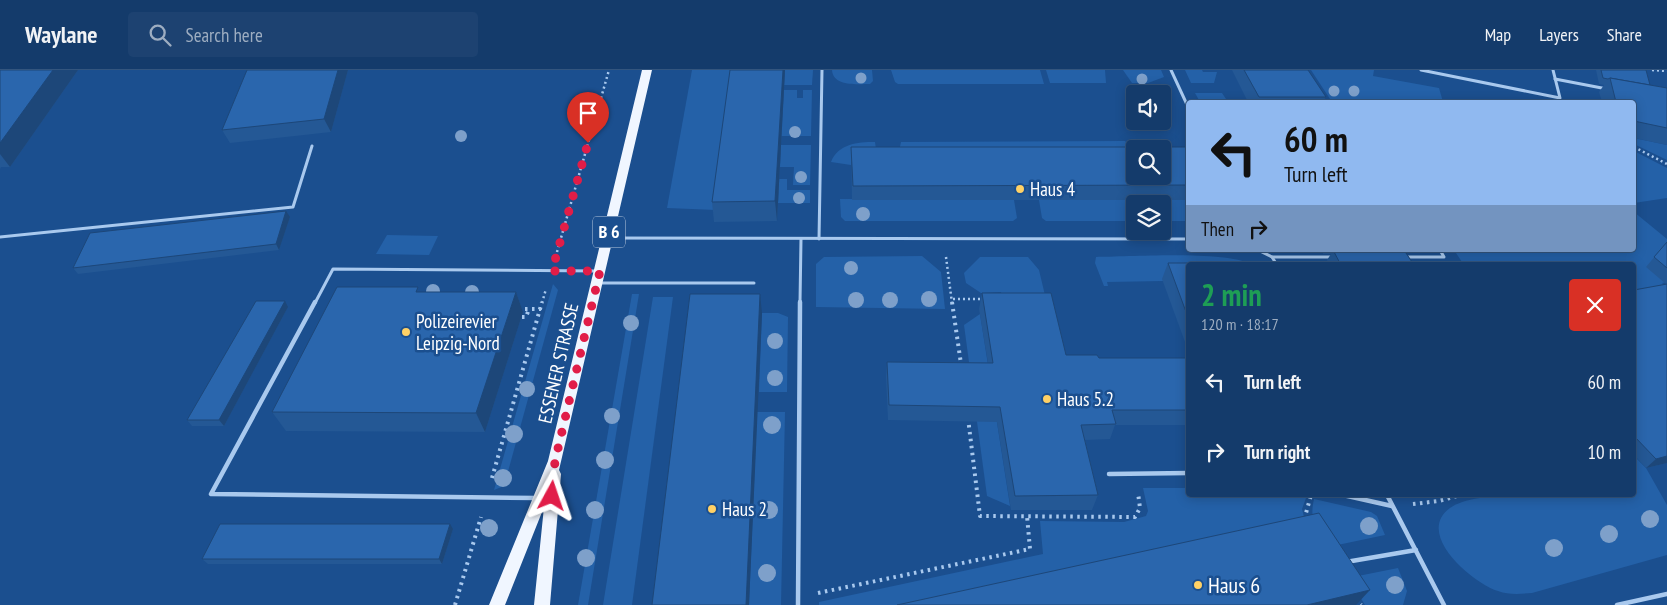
<!DOCTYPE html>
<meta charset="utf-8">
<style>
body{margin:0;font-family:"PT Sans Narrow",sans-serif;background:#1d4271;color:#f1f3f6;height:100vh;display:flex;flex-direction:column;font-size:19px;white-space:nowrap}
*{box-sizing:border-box;margin:0}
p{font-size:16px;color:#9dadc1}
.icon{flex:none;width:28px;height:28px;fill:none;stroke:currentColor;stroke-width:2;stroke-linecap:round;stroke-linejoin:round}
.map{position:relative;flex:1;overflow:hidden}
.panel{position:absolute;left:1186px;top:192px;width:450px;height:235px;display:flex;flex-direction:column;background:#143b6b;border-radius:5px;box-shadow:0 2px 12px #0003,0 0 0 1px #33557e}
.panel>*{flex:none}
.guide{position:absolute;left:1186px;top:30px;width:450px;height:152px;border-radius:5px;box-shadow:0 2px 12px #0003,0 0 0 1px #33557e;background:#90b9f0;color:#111;overflow:hidden}
.controls{position:absolute;left:1126px;top:15px;display:grid;gap:10px}
.controls a{display:grid;place-items:center;width:45px;height:45px;border-radius:5px;background:#143b6b;box-shadow:0 2px 12px #0003,0 0 0 1px #33557e;font-size:25px}
.pin{position:absolute;display:grid;place-items:center;width:42px;height:42px;color:#fff;margin:-51px -21px;border-radius:50% 50% 50% 0;rotate:-45deg;box-shadow:0 0 5px #0007}
.pin .icon{rotate:45deg}
.me{position:absolute;width:55px;margin:-28px;rotate:5deg;stroke-linejoin:round;filter:drop-shadow(0 0 4px #0008)}
.turn{display:flex;align-items:center;gap:18px;height:105px;padding:0 15px;font-size:22px}
.turn .icon{width:65px;height:65px;stroke-width:2.5}
.turn b{display:block;font-size:35px;line-height:42px}
.then{display:flex;align-items:center;height:48px;padding:0 15px;background:#0003;gap:10px;font-size:19px}
.round{display:grid;place-items:center;flex:none;width:52px;height:52px;border-radius:5px;background:#1d4271}
.summary{display:flex;align-items:center;justify-content:space-between;height:85px;padding:0 15px}
h1{font-size:30px;font-weight:700;line-height:38px;color:#1e9e55}
ul{padding:0;list-style:none}
li{display:flex;align-items:center;gap:15px;height:70px;padding:0 15px}
li div{flex:1}
li b{display:block;font-size:19px}
li em{font-style:normal}
header{display:flex;align-items:center;gap:30px;box-sizing:border-box;height:70px;padding:0 25px;background:#143b6b;border-bottom:1px solid #33557e}
header strong{font-size:24px}
nav{display:flex;gap:28px;margin-inline-start:auto;font-size:18px}
.search{width:350px;height:45px;background:#1d4271;display:flex;align-items:center;gap:12px;box-sizing:border-box;padding:0 18px;border-radius:5px;color:#9dadc1;font-size:19px}
.map>svg:first-child{display:block}
.green{fill:#2461a8}
.lines{fill:none;stroke-linecap:round;stroke-linejoin:round}
.path-far1{stroke:#a9c9ee;stroke-width:2.5;stroke-dasharray:2 3;stroke-linecap:butt}
.path{stroke:#a9c9ee;stroke-width:4;stroke-dasharray:2.5 4.5;stroke-linecap:butt}
.lane-far1{stroke:#a9c9ee;stroke-width:3}
.lane{stroke:#a9c9ee;stroke-width:4.5}
.primary{fill:#f0f6ff;fill-rule:evenodd}
.tree{fill:#7ea0ca}
.wall{fill:#245895}
.shaded-wall{fill:#1d4779}
.building{fill:#2a66ad;stroke:#1d4779;fill-rule:evenodd}
.route{stroke:#e11d48;stroke-width:9;stroke-dasharray:0 16.2}
.poi-dot{fill:#ffd166;stroke:#1b4f8f;stroke-width:2}
.labels{text-anchor:middle;stroke-width:5;stroke-linejoin:round;paint-order:stroke}
.shield{fill:#1b4f8f;stroke:#bbcadd;stroke-width:1}
.shield-label{font-size:18px;font-weight:bold;fill:#fff}
.poi-label{font-size:19px;fill:#fff;stroke:#1b4f8f;text-anchor:start}
.street-label{font-size:19px;fill:#fff;stroke:#1b4f8f}
.near-poi-label{font-size:22px;fill:#fff;stroke:#1b4f8f;text-anchor:start}
</style>
<header>
<strong>Waylane</strong>
<div class="search"><svg class="icon" aria-label="search" viewBox="0 0 24 24"><circle cx="10" cy="10" r="6"/><path d="M15 15l6 6"/></svg>Search here</div>
<nav><a>Map</a><a>Layers</a><a>Share</a></nav>
</header>
<div class="map">
<svg width="1667" height="535" viewBox="0 0 1667 535">
<rect width="100%" height="100%" fill="#1b4f8f"/>
<g class="green">
<polygon points="692,0 734,0 716,140 667,138"/>
<polygon points="785,0 813,0 812,15 784,15"/>
<path d="M832 0H872L873 11 870 14C858 14 833 17 832 0Z"/>
<polygon points="891,0 1040,0 1044,14 898,14 895,12"/>
<polygon points="1046,0 1105,0 1106,13 1050,13"/>
<polygon points="1123,0 1161,0 1164,7 1148,13 1132,13"/>
<polygon points="1185,0 1202,0 1203,2 1217,2 1214,13 1191,13"/>
<polygon points="1311,0 1374,0 1373,6 1439,18 1443,32 1332,32"/>
<polygon points="784,20 797,20 797,28 803,28 803,20 812,20 811,66 781,66"/>
<polygon points="1195,23 1222,23 1228,32 1200,32"/>
<polygon points="1634,68 1667,75 1667,90 1634,74"/>
<polygon points="1125,71 1135,85 898,86 901,72"/>
<path d="M875 72 877 86 851 92V95L831 92C838 74 857 72 875 72Z"/>
<polygon points="781,75 811,75 810,115 793,115 794,97 780,97"/>
<polygon points="1634,81 1667,98 1667,128 1634,133"/>
<polygon points="779,109 787,109 787,120 810,120 810,133 778,133"/>
<polygon points="840,129 1014,130 1017,148 1013,151 845,151 841,147"/>
<polygon points="1039,130 1189,130 1189,151 1163,151 1162,134 1135,134 1135,151 1046,151 1042,148"/>
<polygon points="1634,142 1667,169 1667,212 1662,213 1664,215 1634,221 1634,195 1464,195 1454,180 1634,180"/>
<polygon points="387,165 438,166 429,185 376,184"/>
<polygon points="922,186 941,202 945,239 816,237 816,194 824,187"/>
<polygon points="980,187 1028,187 1039,200 1048,238 1003,235 1001,222 981,223 966,213 964,203"/>
<path d="M1096 187C1127 187 1230 180 1251 195H1189L1163 211 1107 212 1108 216H1104L1095 193Z"/>
<polygon points="553,214 558,220 504,416 494,420"/>
<polygon points="632,224 639,224 588,535 578,535"/>
<polygon points="653,227 673,227 632,535 603,535"/>
<polygon points="762,243 778,243 788,247 787,322 759,322"/>
<polygon points="980,244 1010,436 987,426 964,255"/>
<polygon points="757,342 785,342 781,535 749,535"/>
<path d="M1637 389 1646 398 1667 435V485L1532 523C1520 524 1509 525 1498 521 1473 513 1414 464 1450 438 1477 417 1595 425 1634 425V390Z"/>
<polygon points="1143,418 1189,418 1189,425 1294,425 1306,428 1302,439 1304,447 962,535 819,535 819,532 1043,484 1040,451 1124,452 1146,446 1148,441"/>
<path d="M1314 429 1371 442 1377 446 1385 465 1328 477C1316 458 1309 452 1314 429Z"/>
<polygon points="1398,498 1407,521 1403,535 1365,535 1348,508"/>
</g>
<g class="lines">
<g class="path-far1">
<polyline points="1652,0 1667,1"/>
<polyline points="1634,77 1667,94"/>
<polyline points="557,182 609,0"/>
<polyline points="946,187 952,233"/>
<polyline points="953,229 984,229"/>
<polyline points="542,233 546,219"/>
</g>
<g class="path">
<polyline points="952,232 961,294"/>
<polyline points="518,239 541,239"/>
<polyline points="522,247 526,247 529,239"/>
<polyline points="968,348 980,446 1135,447 1140,438 1138,423"/>
<polyline points="492,408 542,232"/>
<polyline points="1413,434 1439,431 1461,425"/>
<polyline points="1308,449 1306,443 1311,425"/>
<polyline points="818,523 1030,479 1027,446"/>
<polyline points="1356,529 1361,535"/>
<polyline points="455,535 481,447"/>
</g>
<g class="lane-far1">
<polyline points="1171,0 1189,39"/>
<polyline points="1421,0 1560,28 1553,0"/>
<polyline points="1555,9 1607,19"/>
<polyline points="0,167 293,137 312,76"/>
<polyline points="609,168 1189,169"/>
<polyline points="819,169 822,0"/>
<polyline points="1258,180 1272,187 1333,187"/>
<polyline points="1272,187 1277,195"/>
<polyline points="1405,187 1444,187 1440,180"/>
<polyline points="599,213 754,213"/>
<polyline points="315,233 333,199 598,201"/>
<polyline points="800,233 801,169"/>
</g>
<g class="lane">
<polyline points="315,232 211,424 537,428"/>
<polyline points="1109,404 1189,403"/>
<polyline points="1343,425 1392,436"/>
<polyline points="1387,425 1444,535"/>
<polyline points="1346,492 1416,480"/>
<polyline points="798,535 800,232"/>
<polyline points="1617,535 1667,524"/>
</g>
<polygon class="primary" points="642,0 652,0 559,400 561,404 550,535 534,535 544,437 505,535 489,535 548,391"/>
</g>
<g class="tree">
<circle cx="861" cy="8" r="5.5"/>
<circle cx="1142" cy="9" r="5.5"/>
<circle cx="1334" cy="21" r="5.5"/>
<circle cx="1354" cy="21" r="5.5"/>
<circle cx="795" cy="62" r="6"/>
<circle cx="461" cy="66" r="6"/>
<circle cx="801" cy="107" r="6"/>
<circle cx="799" cy="128" r="6"/>
<circle cx="863" cy="144" r="7"/>
<circle cx="851" cy="198" r="7"/>
<circle cx="433" cy="221" r="7"/>
<circle cx="472" cy="222" r="7"/>
<circle cx="929" cy="229" r="8"/>
<circle cx="856" cy="230" r="8"/>
<circle cx="890" cy="230" r="8"/>
<circle cx="631" cy="253" r="8"/>
<circle cx="775" cy="271" r="8"/>
<circle cx="775" cy="308" r="8"/>
<circle cx="527" cy="319" r="8"/>
<circle cx="612" cy="346" r="8"/>
<circle cx="772" cy="355" r="9"/>
<circle cx="514" cy="364" r="9"/>
<circle cx="605" cy="390" r="9"/>
<circle cx="503" cy="408" r="9"/>
<circle cx="595" cy="440" r="9"/>
<circle cx="769" cy="440" r="9"/>
<circle cx="1650" cy="449" r="9"/>
<circle cx="1369" cy="456" r="9"/>
<circle cx="489" cy="458" r="9"/>
<circle cx="1609" cy="464" r="9"/>
<circle cx="1554" cy="478" r="9"/>
<circle cx="586" cy="488" r="9"/>
<circle cx="767" cy="503" r="9"/>
<circle cx="1395" cy="515" r="9"/>
</g>
<g class="wall">
<polygon points="0,0 78,0 10,97 1,97 0,99"/>
<polygon points="247,0 348,0 331,62 230,73 222,60"/>
<polygon points="730,0 785,0 777,151 714,152 712,132"/>
<polygon points="1232,0 1308,0 1326,27 1323,32 1248,32"/>
<polygon points="1596,0 1646,0 1650,15 1667,18 1667,75 1634,68 1634,32 1602,32 1599,22 1604,15 1599,14"/>
<polygon points="851,77 1189,80 1189,130 852,130"/>
<polygon points="290,147 279,180 78,204 73,198"/>
<polygon points="1667,172 1667,393 1646,398 1634,385 1634,220 1666,214 1646,197"/>
<polygon points="1322,180 1404,180 1414,195 1329,195 1327,190 1331,184 1323,184"/>
<polygon points="1168,193 1189,195 1189,283 1162,209"/>
<polygon points="420,222 516,222 523,242 485,362 286,361 272,342"/>
<polygon points="982,223 1066,285 1099,288 1189,288 1189,355 1115,355 1110,369 1085,370 1098,425 1092,440 1011,440 997,352 888,350 886,307 887,292 988,293 979,239"/>
<polygon points="288,237 224,356 192,356 187,350"/>
<polygon points="453,459 442,494 208,494 202,489"/>
</g>
<g class="shaded-wall">
<polygon points="53,0 78,0 10,97 0,84 0,73"/>
<polygon points="338,0 348,0 331,62 324,49"/>
<polygon points="783,0 785,0 777,151 775,131"/>
<polygon points="286,141 290,147 279,180 276,174"/>
<polygon points="516,222 523,242 485,362 476,343"/>
<polygon points="760,224 762,243 749,535 746,535"/>
<polygon points="285,231 288,237 224,356 219,350"/>
<polygon points="1667,386 1667,393 1646,398 1656,389"/>
<polygon points="450,454 453,459 442,494 439,489"/>
<polygon points="1370,520 1356,535 1307,535"/>
</g>
<g class="building">
<polygon points="0,0 53,0 0,73"/>
<polygon points="247,0 338,0 324,49 222,60"/>
<polygon points="730,0 783,0 775,131 712,132"/>
<polygon points="1244,0 1308,0 1326,27 1259,27"/>
<polygon points="1601,0 1646,0 1650,15 1610,8 1608,9 1603,8"/>
<polygon points="1610,8 1667,18 1667,58 1634,51 1634,32 1616,32"/>
<path d="M851 77H1188L1189 80V115L853 116ZM1135 79H1162V106H1135Z"/>
<polygon points="286,141 276,174 73,198 90,163"/>
<polygon points="1667,172 1667,198 1654,187"/>
<polygon points="1333,180 1404,180 1414,195 1341,195"/>
<polygon points="1168,193 1231,193 1232,195 1189,195 1189,250"/>
<polygon points="1667,214 1667,386 1656,389 1634,366 1634,220"/>
<polygon points="337,217 418,217 416,222 516,222 476,343 272,342"/>
<polygon points="982,223 1051,223 1066,285 1097,285 1099,288 1189,288 1189,340 1112,340 1116,354 1081,355 1098,425 1015,426 1000,337 889,335 887,292 993,293"/>
<polygon points="690,224 760,224 746,535 652,535"/>
<polygon points="256,231 285,231 219,350 187,350"/>
<polygon points="1319,443 1370,520 1307,535 897,535"/>
<polygon points="220,454 450,454 439,489 202,489"/>
</g>
<g class="lines">
<polyline class="route" points="552,426 555,391 600,201 552,201 588,73"/>
</g>
<g class="poi-dot">
<circle cx="1020" cy="119" r="5"/>
<circle cx="406" cy="262" r="5"/>
<circle cx="1047" cy="329" r="5"/>
<circle cx="712" cy="439" r="5"/>
<circle cx="1198" cy="515" r="5"/>
</g>
<g class="labels">
<rect class="shield" x="593" y="146.5" width="32" height="31" rx="4"/>
<g class="shield-label">
<text x="609" y="168">B 6</text>
</g>
<g class="poi-label">
<text x="1030" y="126">Haus 4</text>
<text x="416" y="258">Polizeirevier<tspan x="416" dy="22">Leipzig-Nord</tspan></text>
<text x="1057" y="336">Haus 5.2</text>
<text x="722" y="446">Haus 2</text>
</g>
<g class="street-label">
<text transform="translate(558 293) rotate(-77)" y="7">ESSENER STRASSE</text>
</g>
<g class="near-poi-label">
<text x="1208" y="523">Haus 6</text>
</g>
</g>
</svg>
<div class="controls">
<a><svg class="icon" aria-label="sound" viewBox="0 0 24 24"><path d="M4 9h4l5-4v14l-5-4H4zM17 9q2 3 0 6"/></svg></a>
<a><svg class="icon" aria-label="search" viewBox="0 0 24 24"><circle cx="10" cy="10" r="6"/><path d="M15 15l6 6"/></svg></a>
<a><svg class="icon" aria-label="layers" viewBox="0 0 24 24"><path d="M12 4l9 5-9 5-9-5zM3 14l9 5 9-5"/></svg></a>
</div>
<div class="pin" style="left:588px;top:73px;background:#d93025"><svg class="icon" aria-label="arrive" viewBox="0 0 24 24"><path d="M6 21V4h12l-3 4 3 4H6"/></svg></div>
<svg class="me" style="left:552px;top:426px" viewBox="-20 -20 40 40"><path d="M0-17L14 15 0 8-14 15z" fill="#e11d48" stroke="#fff" stroke-width="4"/></svg>
<div class="guide">
<div class="turn"><svg class="icon" aria-label="left" viewBox="0 0 24 24"><path d="M17 20v-9H6M10 6l-5 5 5 5"/></svg><div><b>60 m</b>Turn left</div></div>
<div class="then">Then<svg class="icon" aria-label="right" viewBox="0 0 24 24"><path d="M7 20v-9h11M14 6l5 5-5 5"/></svg></div>
</div>
<section class="panel">
<div class="summary"><div><h1>2 min</h1><p>120 m · 18:17</p></div><a class="round" style="background:#d93025;color:#fff"><svg class="icon" aria-label="close" viewBox="0 0 24 24"><path d="M6 6l12 12M18 6L6 18"/></svg></a></div>
<ul>
<li><svg class="icon" aria-label="left" viewBox="0 0 24 24"><path d="M17 20v-9H6M10 6l-5 5 5 5"/></svg><div><b>Turn left</b></div><em>60 m</em></li>
<li><svg class="icon" aria-label="right" viewBox="0 0 24 24"><path d="M7 20v-9h11M14 6l5 5-5 5"/></svg><div><b>Turn right</b></div><em>10 m</em></li>
</ul>
</section>
</div>
